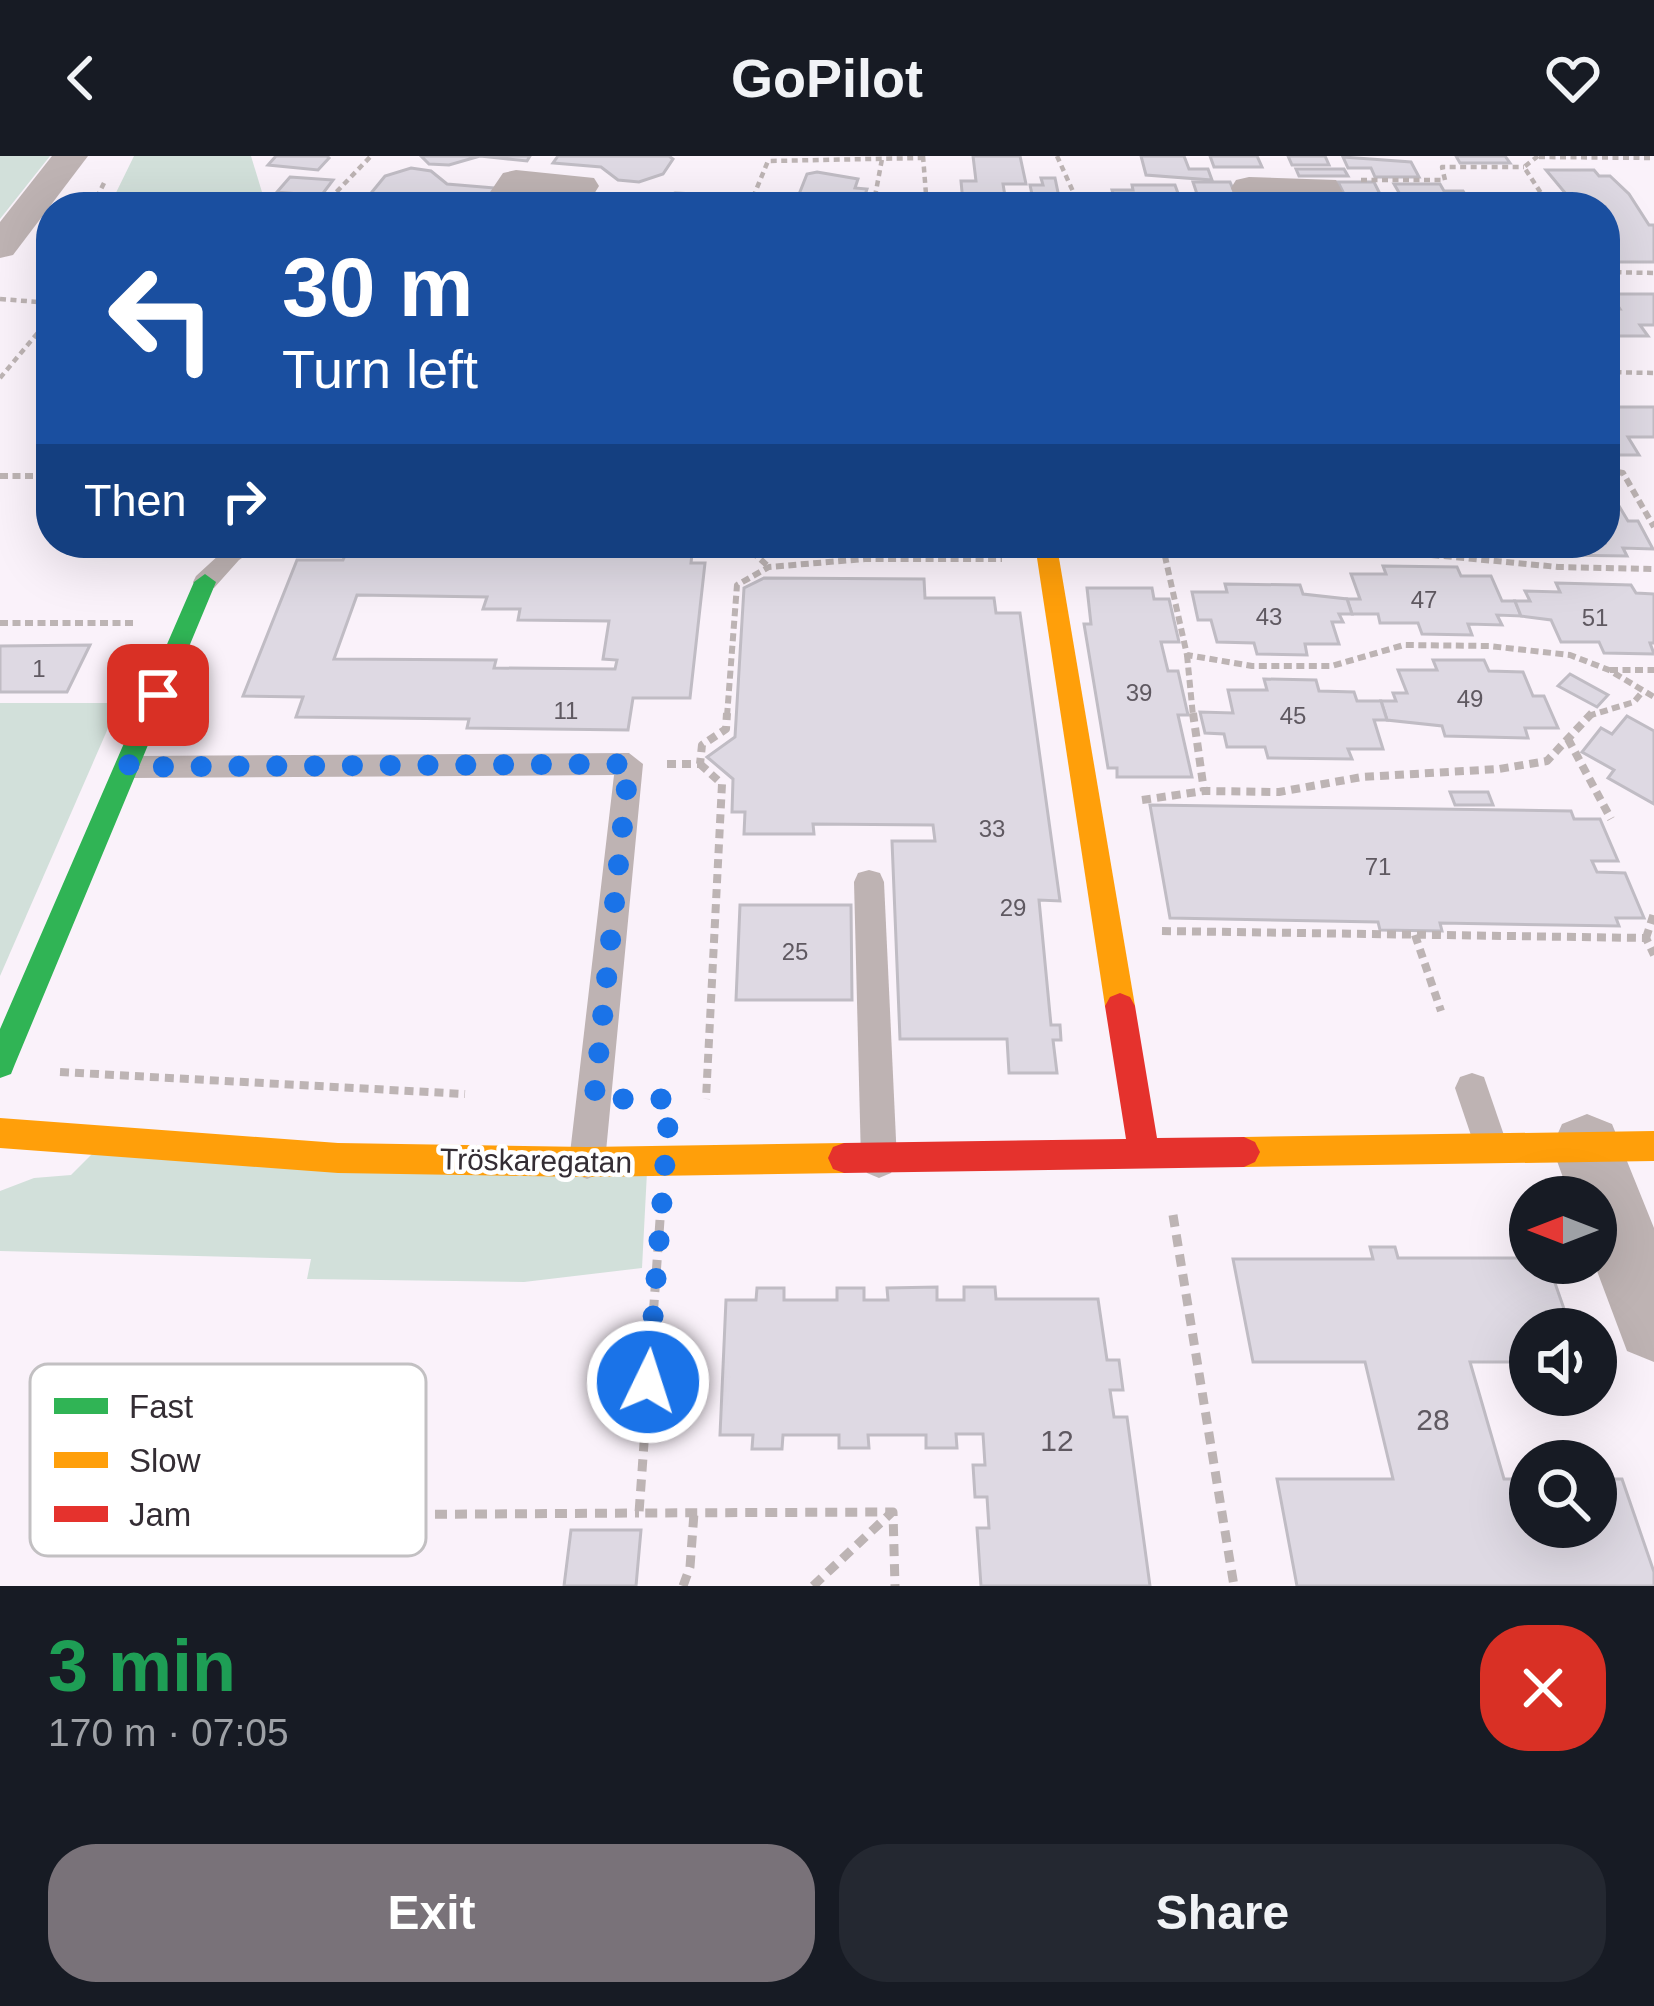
<!DOCTYPE html>
<meta charset="utf-8">
<style>
body{margin:0;font-family:Helvetica,sans-serif;background:#242831;color:#f1f3f6;height:100vh;display:flex;flex-direction:column;font-size:45px;white-space:nowrap}
*{box-sizing:border-box;margin:0}
p{font-size:39px;color:#9ea1a6}
.icon{flex:none;width:66px;height:66px;fill:none;stroke:currentColor;stroke-width:2;stroke-linecap:round;stroke-linejoin:round}
.map{position:relative;height:1430px;overflow:hidden}
.side{display:flex;flex-direction:column;background:#171b24;flex:1}
.side>*{flex:none}
.guide{position:absolute;left:36px;top:36px;width:1584px;height:366px;border-radius:48px;box-shadow:0 12px 48px #0002;background:#1a4fa0;color:#fff;overflow:hidden}
.needle{width:78px;rotate:270deg}
.tools{position:absolute;left:1509px;top:1020px;display:grid;gap:24px}
.tools a{display:grid;place-items:center;width:108px;height:108px;border-radius:50%;background:#171b24;box-shadow:0 12px 48px #0002;font-size:60px}
.pin{position:absolute;display:grid;place-items:center;width:102px;height:102px;color:#fff;margin:-51px;border-radius:24px;box-shadow:0 6px 18px #0006}
.me{position:absolute;width:132px;margin:-66px;rotate:4deg;stroke-linejoin:round;filter:drop-shadow(0 0 9px #0008)}
.turn{display:flex;align-items:center;gap:42px;height:252px;padding:0 48px;font-size:54px}
.turn .icon{width:156px;height:156px;stroke-width:2.5}
.turn b{display:block;font-size:84px;line-height:102px}
.then{display:flex;align-items:center;height:114px;padding:0 48px;background:#0003;gap:24px;font-size:45px}
.round{display:grid;place-items:center;flex:none;width:126px;height:126px;border-radius:48px;background:#242831}
.overview{display:flex;align-items:center;justify-content:space-between;height:204px;padding:0 48px}
h1{font-size:72px;font-weight:600;line-height:90px;color:#1e9e55}
.action{display:flex;gap:24px;margin-top:auto;padding:24px 48px}
.action a{flex:1;height:138px;border-radius:48px;background:#797279;color:#fff;font-size:48px;font-weight:600;line-height:138px;text-align:center}
.action a+a{background:#242831;color:#f1f3f6}
header{display:flex;justify-content:space-between;align-items:center;height:156px;padding:0 48px;background:#171b24;font-size:54px;font-weight:600}
.map>svg:first-child{display:block}
.green{fill:#d2e0da}
.building{fill:#ded9e3;stroke:#c0bcc4;stroke-width:3;fill-rule:evenodd}
.lines{fill:none;stroke-linecap:round;stroke-linejoin:round}
.path-far3{stroke:#bdb4b4;stroke-width:4.5;stroke-dasharray:6 4.5;stroke-linecap:butt}
.path-far2{stroke:#bdb4b4;stroke-width:6;stroke-dasharray:8 4.5;stroke-linecap:butt}
.path-far1{stroke:#bdb4b4;stroke-width:8;stroke-dasharray:9 6;stroke-linecap:butt}
.path{stroke:#bdb4b4;stroke-width:9;stroke-dasharray:12 8;stroke-linecap:butt}
.lane{fill:#beb3b3;fill-rule:evenodd}
.street{fill:#beb3b3;fill-rule:evenodd}
.fast{fill:#30b455;fill-rule:evenodd}
.slow{fill:#ff9f0a;fill-rule:evenodd}
.jam{fill:#e5322d;fill-rule:evenodd}
.route{stroke:#1a73e8;stroke-width:21;stroke-dasharray:0 37.8}
.labels{text-anchor:middle;stroke-width:9;stroke-linejoin:round;paint-order:stroke}
.number-label{font-size:24px;fill:#5f5961}
.street-label{font-size:30px;fill:#342d34;stroke:#fff}
.near-number-label{font-size:30px;fill:#5f5961}
.key{fill:#fff;stroke:#c2c0c2;stroke-width:3}
.key-label{font-size:33px;fill:#342d34}
</style>
<header><svg class="icon" aria-label="back" viewBox="0 0 24 24"><path d="M15 5l-7 7 7 7"/></svg>GoPilot<svg class="icon" aria-label="heart" viewBox="0 0 24 24"><path d="M12 20l-8-8c-3-5 5-10 8-4 3-6 11-1 8 4z"/></svg></header>
<div class="map">
<svg width="1654" height="1430" viewBox="0 0 1654 1430">
<rect width="100%" height="100%" fill="#faf2fa"/>
<g class="green">
<polygon points="0,0 50,0 0,63"/>
<polygon points="134,0 251,0 265,46 308,50 109,51"/>
<polygon points="0,547 119,547 0,820"/>
<polygon points="92,998 647,1016 642,1112 524,1126 307,1123 311,1103 0,1095 0,1035 34,1022 71,1019"/>
</g>
<g class="building">
<polygon points="276,0 327,0 329,2 318,14 268,9"/>
<polygon points="421,0 530,0 527,5 480,0 449,9 429,8"/>
<polygon points="558,0 669,0 673,3 663,18 639,26 618,24 601,11 553,7"/>
<polygon points="973,0 1020,0 1026,28 1003,28 1006,46 1036,46 1037,51 963,47 961,25 976,25"/>
<polygon points="1141,0 1184,0 1189,13 1208,13 1212,24 1146,19"/>
<polygon points="1210,0 1257,0 1262,11 1214,11"/>
<polygon points="1288,0 1325,0 1329,9 1292,9"/>
<polygon points="1456,0 1505,0 1510,7 1460,7"/>
<polygon points="1343,1 1411,6 1419,21 1375,21 1371,12 1348,12"/>
<polygon points="411,12 431,15 447,28 495,32 485,46 436,41 404,51 384,49 372,36 385,20"/>
<polygon points="1296,13 1344,13 1348,20 1299,20"/>
<polygon points="1546,14 1594,14 1599,20 1610,20 1629,38 1649,69 1654,69 1654,106 1611,106 1605,97 1605,51 1562,51 1576,50"/>
<polygon points="817,16 858,23 855,32 867,33 861,51 794,51 807,18"/>
<polygon points="290,21 333,24 321,40 277,36"/>
<polygon points="1041,22 1055,22 1061,51 1033,43 1030,29 1043,29"/>
<polygon points="1193,26 1230,26 1235,38 1197,38"/>
<polygon points="1338,26 1374,26 1380,38 1344,38"/>
<polygon points="1394,28 1440,28 1444,35 1463,35 1473,51 1429,51 1423,40 1401,40"/>
<polygon points="1132,29 1175,29 1179,40 1155,40 1159,51 1117,51 1112,34 1133,34"/>
<polygon points="675,37 696,38 711,51 590,51 596,42 645,47"/>
<polygon points="1186,41 1237,41 1241,51 1189,51"/>
<polygon points="1345,41 1395,41 1401,51 1350,51"/>
<polygon points="1610,138 1654,138 1654,169 1640,169 1648,180 1605,180 1605,153 1620,153"/>
<polygon points="1605,251 1654,251 1654,281 1628,281 1639,299 1605,299"/>
<polygon points="1605,345 1616,345 1628,365 1638,365 1653,393 1623,392 1627,400 1554,399 1550,392 1520,391 1518,387 1605,387"/>
<path d="M613 387 693 389 691 407H705L690 542H633L628 574 467 572 469 563 296 561 303 541 243 540 297 404H343L350 388 536 390 534 397 611 398ZM357 439 487 441 483 453H520L518 464 609 465 603 503 617 504 615 513 494 512 496 504 334 503Z"/>
<polygon points="1383,410 1457,411 1461,420 1491,420 1502,445 1515,445 1521,460 1497,459 1502,469 1468,468 1472,479 1422,478 1418,467 1380,467 1378,458 1352,458 1347,443 1360,443 1351,418 1386,418"/>
<polygon points="764,422 924,423 925,442 994,442 996,457 1020,457 1060,745 1039,744 1051,869 1060,869 1061,884 1053,884 1057,917 1009,917 1007,883 900,883 892,685 935,685 933,669 813,668 814,678 744,678 745,656 732,656 733,623 707,601 735,581 744,432"/>
<polygon points="1556,427 1631,429 1636,437 1654,438 1654,487 1650,487 1654,498 1604,497 1599,486 1561,486 1551,464 1521,460 1515,445 1530,445 1525,435 1560,436"/>
<polygon points="1225,428 1300,429 1303,438 1347,443 1352,458 1339,458 1343,466 1332,466 1339,488 1305,488 1307,499 1257,498 1254,487 1217,486 1211,464 1198,464 1192,436 1227,436"/>
<polygon points="1087,432 1152,432 1154,443 1169,443 1179,486 1161,486 1168,515 1178,515 1188,559 1178,559 1192,621 1117,621 1117,612 1108,612 1084,468 1091,468"/>
<polygon points="90,489 67,536 0,536 0,490"/>
<polygon points="1433,504 1484,504 1489,515 1523,516 1533,540 1544,540 1558,572 1525,572 1528,582 1445,580 1442,570 1387,564 1381,545 1396,545 1393,537 1407,537 1398,514 1437,514"/>
<polygon points="1570,518 1608,539 1597,551 1558,530"/>
<polygon points="1264,523 1316,524 1319,535 1354,536 1357,545 1381,545 1387,564 1374,564 1383,593 1348,593 1352,603 1268,602 1265,591 1227,591 1224,578 1205,577 1200,556 1233,557 1228,534 1267,534"/>
<polygon points="1627,560 1654,575 1654,648 1608,622 1614,614 1582,596 1601,572 1612,578"/>
<polygon points="1450,636 1488,636 1493,649 1455,649"/>
<polygon points="1150,649 1571,655 1574,663 1600,663 1618,705 1592,705 1597,716 1625,717 1644,762 1616,762 1619,770 1440,767 1442,775 1380,774 1378,766 1170,762"/>
<polygon points="740,749 851,749 852,844 736,844"/>
<polygon points="1370,1091 1395,1091 1398,1102 1530,1102 1530,1107 1548,1107 1571,1173 1530,1173 1530,1206 1470,1206 1504,1323 1530,1323 1530,1371 1596,1371 1596,1323 1622,1323 1654,1416 1654,1430 1297,1430 1277,1323 1393,1323 1365,1206 1253,1206 1233,1103 1373,1103"/>
<polygon points="937,1131 937,1144 964,1144 964,1131 995,1131 996,1143 1098,1143 1107,1204 1119,1204 1123,1234 1110,1234 1114,1261 1127,1261 1150,1430 981,1430 977,1372 989,1372 987,1341 975,1341 973,1309 985,1309 983,1278 956,1278 957,1292 926,1292 926,1279 868,1279 869,1292 839,1292 839,1279 783,1279 782,1293 752,1293 753,1279 720,1279 726,1144 756,1144 757,1132 784,1132 784,1144 837,1144 837,1132 864,1132 864,1144 888,1144 887,1132"/>
<polygon points="571,1374 641,1374 636,1430 564,1430"/>
</g>
<g class="lines">
<g class="path-far3">
<polyline points="923,0 927,51"/>
<polyline points="1057,0 1080,51"/>
<polyline points="1538,0 1524,11 1550,51"/>
<polyline points="1539,1 1654,2"/>
<polyline points="1361,24 1445,24 1442,11 1524,11"/>
<polyline points="92,51 104,27"/>
<polyline points="322,51 371,0"/>
<polyline points="749,51 768,5 923,2"/>
<polyline points="873,51 882,3"/>
<polyline points="1605,116 1654,117"/>
<polyline points="0,143 51,147"/>
<polyline points="1605,216 1654,217"/>
<polyline points="0,222 51,161"/>
</g>
<g class="path-far2">
<polyline points="1605,314 1623,317 1654,371"/>
<polyline points="0,320 51,320"/>
<polyline points="742,387 769,411"/>
<polyline points="822,387 858,401"/>
<polyline points="1162,387 1187,499 1252,510 1332,510 1404,489 1489,490 1570,499 1609,514 1654,541"/>
<polyline points="1307,387 1558,411 1654,413"/>
<polyline points="0,467 136,467"/>
<polyline points="1187,499 1193,560"/>
<polyline points="1610,514 1654,514"/>
<polyline points="727,560 737,429 769,411 865,403 1002,403"/>
<polyline points="1588,560 1634,546 1643,535"/>
</g>
<g class="path-far1">
<polyline points="1193,557 1204,635"/>
<polyline points="1568,583 1611,663"/>
<polyline points="667,608 700,608 702,589 726,573 727,557"/>
<polyline points="700,608 722,628 706,943"/>
<polyline points="1142,644 1204,635 1279,636 1362,621 1499,613 1547,605 1592,557"/>
<polyline points="1162,775 1646,782 1654,799"/>
<polyline points="1415,779 1441,855"/>
<polyline points="1646,782 1654,757"/>
<polyline points="60,916 465,938"/>
</g>
<g class="path">
<polyline points="1173,1059 1234,1430"/>
<polyline points="660,1064 639,1357 893,1356 895,1430"/>
<polyline points="155,1360 639,1357"/>
<polyline points="683,1430 690,1411 694,1357"/>
<polyline points="813,1430 891,1357"/>
</g>
<g class="lane">
<polygon points="232,387 264,387 239,404 214,432 196,432 193,426 196,420"/>
<polygon points="629,597 643,608 605,1006 599,1018 587,1023 575,1018 569,1006 614,619 128,622 114,611 128,600"/>
<polygon points="869,714 880,717 884,726 897,1005 891,1017 879,1022 867,1017 861,1005 854,726 858,717"/>
<polygon points="1472,917 1484,921 1508,991 1503,1003 1491,1007 1479,1003 1455,932 1460,921"/>
</g>
<g class="street">
<polygon points="52,0 88,0 13,99 0,102 0,66"/>
<polygon points="516,14 594,22 599,30 586,51 550,51 557,39 526,37 516,51 480,51 503,17"/>
<polygon points="1249,21 1336,24 1351,51 1315,51 1310,43 1272,43 1275,51 1239,51 1231,32 1236,24"/>
<polygon points="1587,958 1612,968 1654,1072 1654,1206 1627,1195 1594,1107 1596,1041 1570,1041 1552,991 1562,968"/>
</g>
<polygon class="fast" points="205,418 216,426 15,908 11,918 0,922 0,873 194,426"/>
<g class="slow">
<polygon points="1048,395 1059,402 1135,850 1130,859 1120,863 1110,859 1105,850 1037,402"/>
<polygon points="0,962 338,987 587,991 844,987 855,991 860,1002 855,1013 844,1017 587,1021 338,1017 0,992"/>
<polygon points="1654,975 1654,1005 1244,1011 1233,1006 1228,996 1233,986 1244,981"/>
</g>
<polygon class="jam" points="1120,837 1130,841 1135,850 1157,982 1244,981 1255,986 1260,996 1255,1006 1244,1011 844,1017 833,1013 828,1002 833,991 844,987 1126,983 1105,850 1110,841"/>
</g>
<g class="lines">
<polyline class="route" points="158,539 128,611 629,608 594,943 670,943 648,1226"/>
</g>
<g class="labels">
<g class="number-label">
<text x="1424" y="452">47</text>
<text x="1269" y="469">43</text>
<text x="1595" y="470">51</text>
<text x="39" y="521">1</text>
<text x="1139" y="545">39</text>
<text x="1470" y="551">49</text>
<text x="566" y="563">11</text>
<text x="1293" y="568">45</text>
<text x="992" y="681">33</text>
<text x="1378" y="719">71</text>
<text x="1013" y="760">29</text>
<text x="795" y="804">25</text>
</g>
<g class="street-label">
<text transform="translate(536 1005) rotate(1)" y="10">Tröskaregatan</text>
</g>
<g class="near-number-label">
<text x="1433" y="1274">28</text>
<text x="1057" y="1295">12</text>
</g>
</g>
<rect x="30" y="1208" width="396" height="192" rx="18" class="key"/>
<rect x="54" y="1242" width="54" height="16" fill="#30b455"/>
<rect x="54" y="1296" width="54" height="16" fill="#ff9f0a"/>
<rect x="54" y="1350" width="54" height="16" fill="#e5322d"/>
<g class="key-label">
<text x="129" y="1262">Fast</text>
<text x="129" y="1316">Slow</text>
<text x="129" y="1370">Jam</text>
</g>
</svg>
<div class="tools">
<a><svg class="needle" viewBox="-14 -14 28 28"><path d="M0-13l5 13h-10z" fill="#e53935"/><path d="M0 13l5-13h-10z" fill="#9ea1a6"/></svg></a>
<a><svg class="icon" aria-label="sound" viewBox="0 0 24 24"><path d="M4 9h4l5-4v14l-5-4H4zM17 9q2 3 0 6"/></svg></a>
<a><svg class="icon" aria-label="search" viewBox="0 0 24 24"><circle cx="10" cy="10" r="6"/><path d="M15 15l6 6"/></svg></a>
</div>
<div class="pin" style="left:158px;top:539px;background:#d93025"><svg class="icon" aria-label="arrive" viewBox="0 0 24 24"><path d="M6 21V4h12l-3 4 3 4H6"/></svg></div>
<svg class="me" style="left:648px;top:1226px" viewBox="-20 -20 40 40"><circle r="17" fill="#1a73e8" stroke="#fff" stroke-width="3"/><path d="M0-11L8 9 0 5-8 9z" fill="#fff"/></svg>
<div class="guide">
<div class="turn"><svg class="icon" aria-label="left" viewBox="0 0 24 24"><path d="M17 20v-9H6M10 6l-5 5 5 5"/></svg><div><b>30 m</b>Turn left</div></div>
<div class="then">Then<svg class="icon" aria-label="right" viewBox="0 0 24 24"><path d="M7 20v-9h11M14 6l5 5-5 5"/></svg></div>
</div>
</div>
<section class="side">
<div class="overview"><div><h1>3 min</h1><p>170 m · 07:05</p></div><a class="round" style="background:#d93025;color:#fff"><svg class="icon" aria-label="close" viewBox="0 0 24 24"><path d="M6 6l12 12M18 6L6 18"/></svg></a></div>
<div class="action"><a>Exit</a><a>Share</a></div>
</section>
